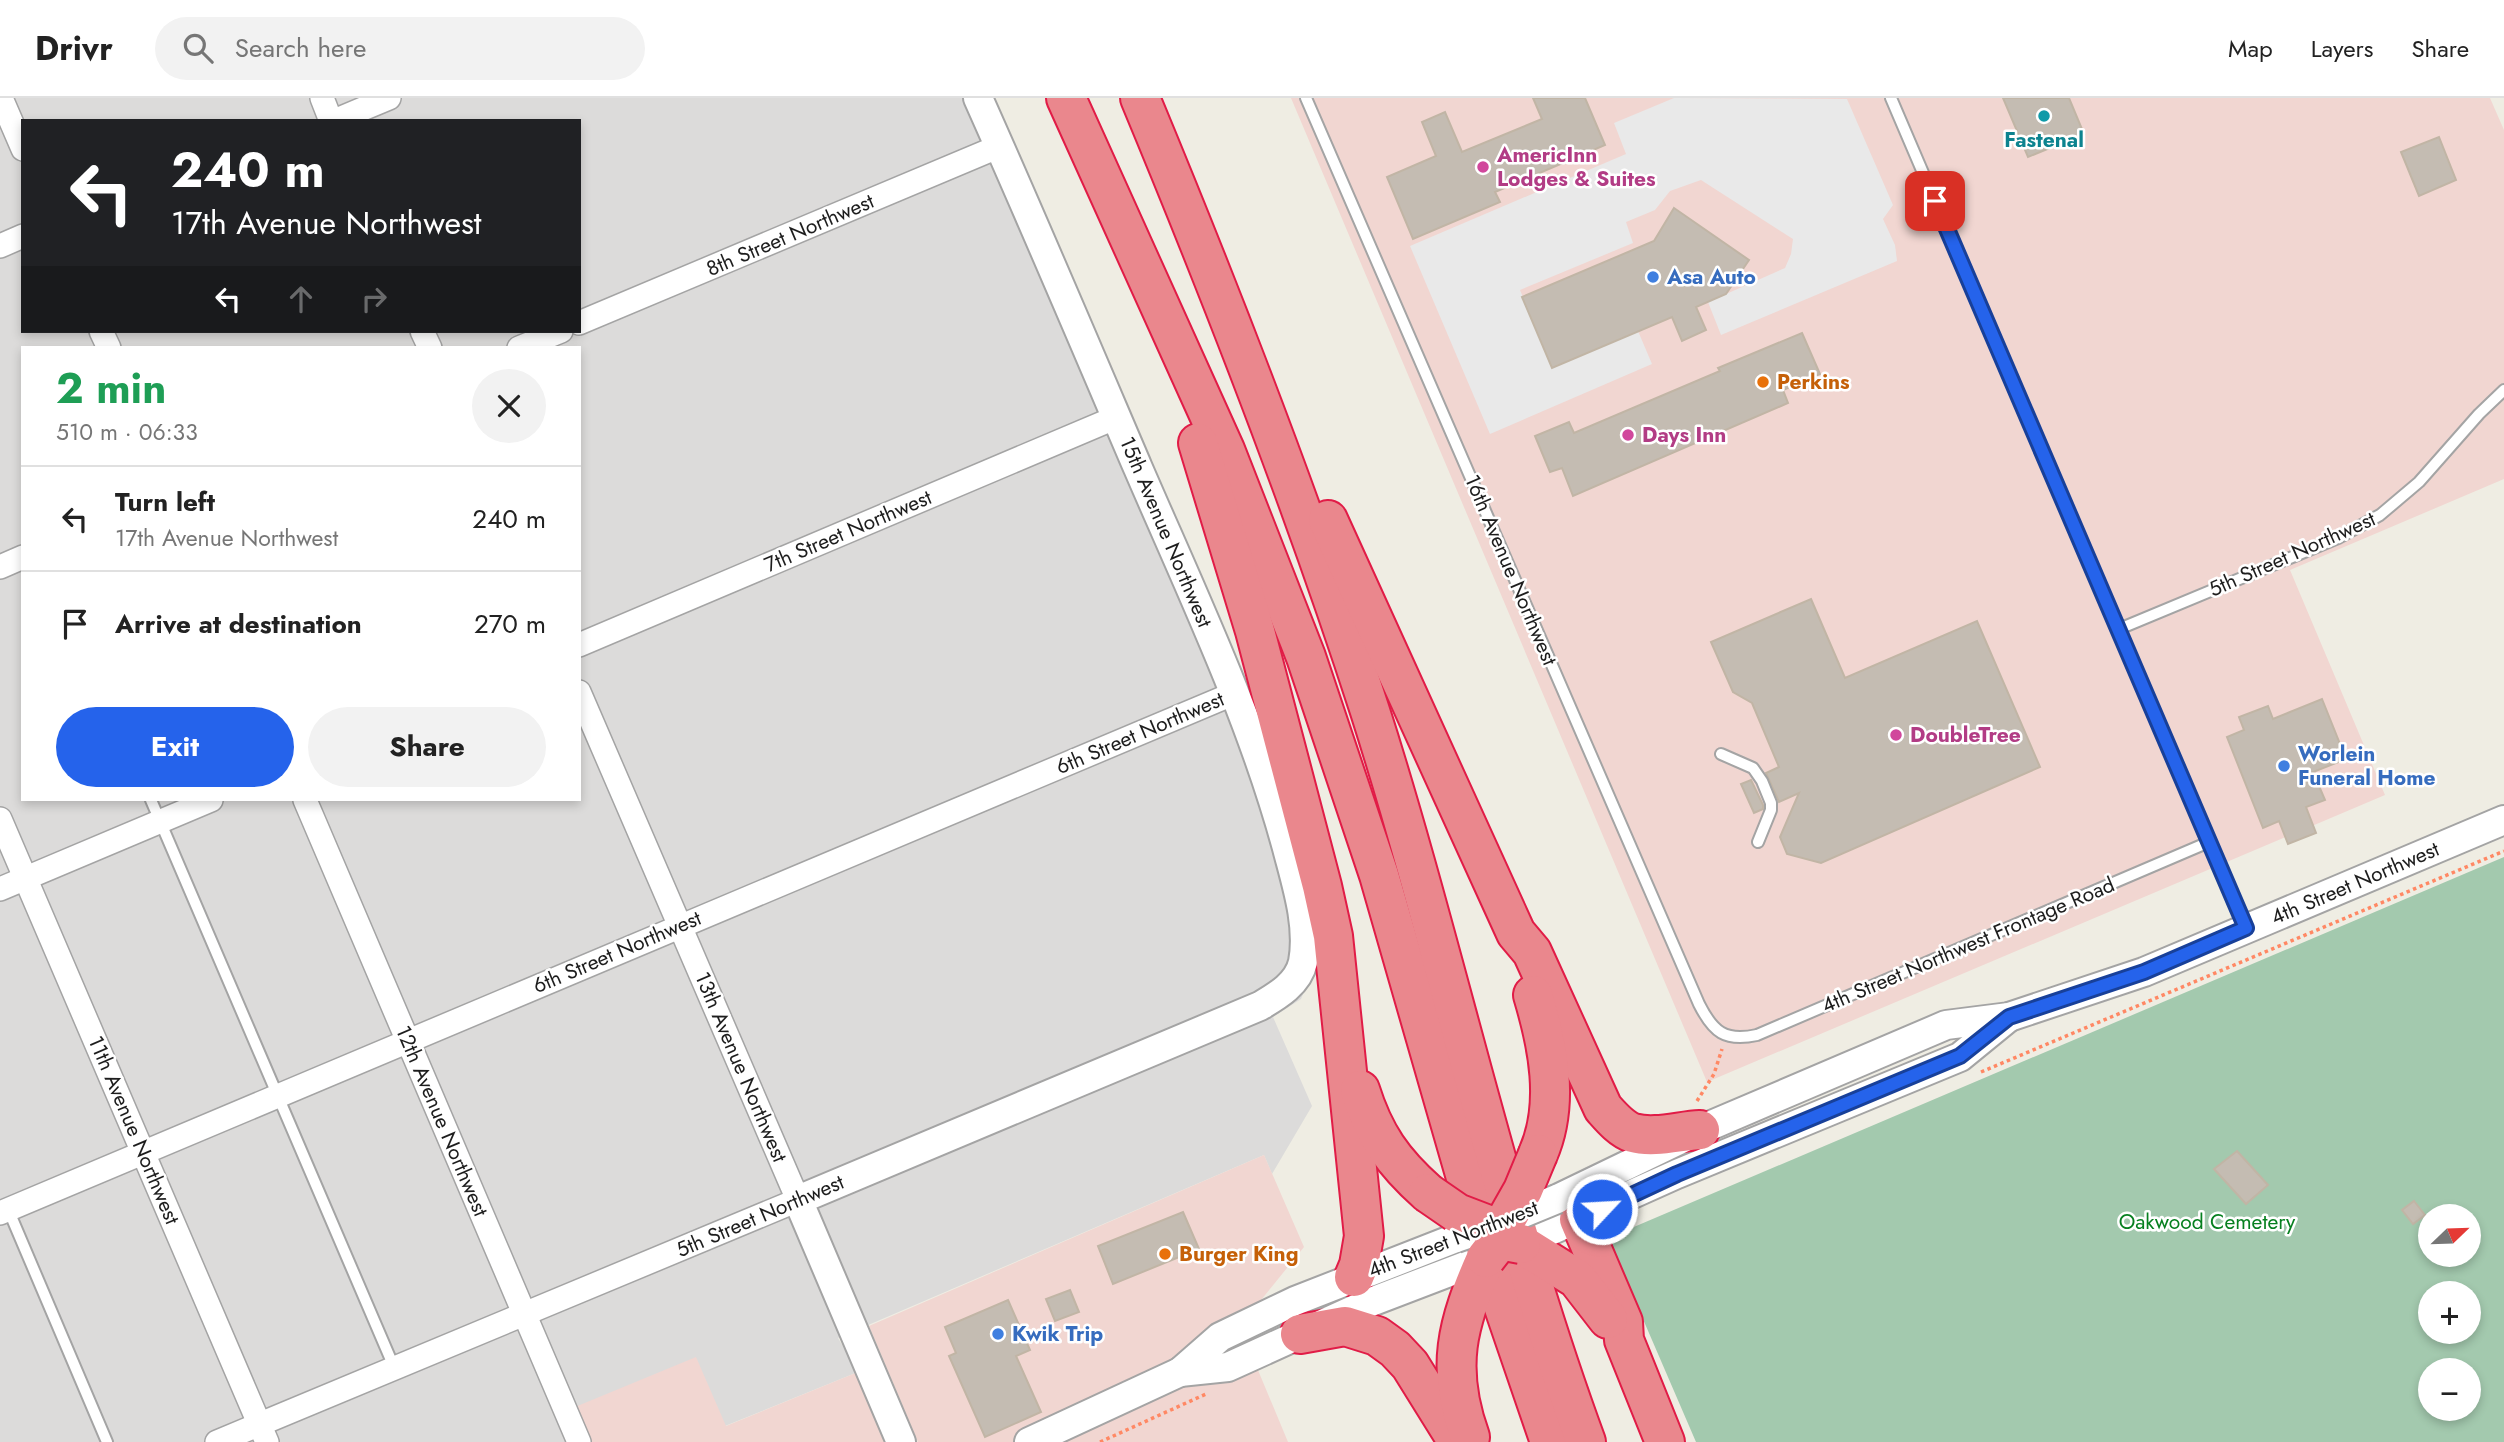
<!DOCTYPE html>
<meta charset="utf-8">
<style>
body{margin:0;font-family:Jost,sans-serif;background:#f2f2f2;color:#222;height:100vh;display:flex;flex-direction:column;font-size:26px;white-space:nowrap}
*{box-sizing:border-box;margin:0}
p{font-size:23px;color:#767676}
.icon{flex:none;width:38px;height:38px;fill:none;stroke:currentColor;stroke-width:2;stroke-linecap:round;stroke-linejoin:round}
.map{position:relative;flex:1;overflow:hidden}
.panel{position:absolute;left:21px;top:248px;width:560px;height:455px;display:flex;flex-direction:column;background:#fff;border-radius:0px;box-shadow:0 4px 10px #0003}
.panel>*{flex:none}
.banner{position:absolute;left:21px;top:21px;width:560px;height:214px;border-radius:0px;box-shadow:0 4px 10px #0003;background:#202124;color:#fff;overflow:hidden}
.needle{width:46px;rotate:67deg}
.fabs{position:absolute;left:2418px;top:1106px;display:grid;gap:14px}
.fabs a{display:grid;place-items:center;width:63px;height:63px;border-radius:50%;background:#fff;box-shadow:0 4px 10px #0003;font-size:35px}
.pin{position:absolute;display:grid;place-items:center;width:60px;height:60px;color:#fff;margin:-30px;border-radius:14px;box-shadow:0 4px 10px #0006}
.me{position:absolute;width:77px;margin:-38px;rotate:65deg;stroke-linejoin:round;filter:drop-shadow(0 0 5px #0008)}
.turn{display:flex;align-items:center;gap:24px;height:147px;padding:0 35px;font-size:32px}
.turn .icon{width:91px;height:91px;stroke-width:2.5}
.turn b{display:block;font-size:49px;line-height:60px}
.lanes{display:flex;align-items:center;height:66px;padding:0 35px;background:#0003;justify-content:center;gap:35px;direction:ltr}
.lanes .off{opacity:.35}
.round{display:grid;place-items:center;flex:none;width:74px;height:74px;border-radius:37px;background:#f2f2f2}
.head{display:flex;align-items:center;justify-content:space-between;height:119px;padding:0 35px}
h1{font-size:42px;font-weight:700;line-height:52px;color:#1e9e55}
.action{display:flex;gap:14px;margin-top:auto;padding:14px 35px}
.action a{flex:1;height:80px;border-radius:42px;background:#2563eb;color:#fff;font-size:28px;font-weight:700;line-height:80px;text-align:center}
.action a+a{background:#f2f2f2;color:#222}
ul{padding:0;list-style:none}
li{display:flex;align-items:center;gap:21px;height:105px;padding:0 35px;border-top:2px solid #e0e0e0}
li div{flex:1}
li b{display:block;font-size:26px}
li em{font-style:normal}
header{display:flex;align-items:center;gap:42px;box-sizing:border-box;height:98px;padding:0 35px;background:#fff;border-bottom:2px solid #e0e0e0}
header strong{font-size:33px}
nav{display:flex;gap:38px;margin-inline-start:auto;font-size:24px}
.search{width:490px;height:63px;background:#f2f2f2;display:flex;align-items:center;gap:18px;box-sizing:border-box;padding:0 24px;border-radius:38px;color:#767676;font-size:26px}
.map>svg:first-child{display:block}
.residential{fill:#dcdbda;fill-rule:evenodd}
.commercial{fill:#f1d6d1}
.cemetery{fill:#a3c9ae;fill-rule:evenodd}
.parking{fill:#e9e9e9}
.building{fill:#c4bcb2;stroke:#c1b5a5;stroke-width:2}
.lines{fill:none;stroke-linecap:round;stroke-linejoin:round}
.service-casing{stroke:#a4a4a4;stroke-width:14}
.minor-casing{stroke:#a4a4a4;stroke-width:26}
.tertiary-casing{stroke:#a4a4a4;stroke-width:32}
.motorway-casing{stroke:#e11c47;stroke-width:42}
.path{stroke:#ff8864;stroke-width:3.5;stroke-dasharray:3.5 3.5;stroke-linecap:butt}
.service{stroke:#fff;stroke-width:10}
.minor{stroke:#fff;stroke-width:23}
.tertiary{stroke:#fff;stroke-width:28}
.motorway{stroke:#ea878d;stroke-width:38}
.tertiary-bridge-casing{stroke:#a4a4a4;stroke-width:32;stroke-linecap:butt}
.motorway-bridge-casing{stroke:#e11c47;stroke-width:42;stroke-linecap:butt}
.tertiary-bridge{stroke:#fff;stroke-width:28}
.motorway-bridge{stroke:#ea878d;stroke-width:38}
.route-casing{stroke:#184099;stroke-width:18}
.route{stroke:#2563eb;stroke-width:12}
.culture-dot{fill:#0f9aa8;stroke:#fff;stroke-width:2.5}
.hotel-dot{fill:#d1479c;stroke:#fff;stroke-width:2.5}
.shop-dot{fill:#3f7fe0;stroke:#fff;stroke-width:2.5}
.food-dot{fill:#e8710a;stroke:#fff;stroke-width:2.5}
.labels{text-anchor:middle;stroke-width:5;stroke-linejoin:round;paint-order:stroke}
.culture-label{font-size:21px;font-weight:bold;fill:#0d838f;stroke:#fff}
.hotel-label{font-size:21px;font-weight:bold;fill:#b23c85;stroke:#fff;text-anchor:start}
.street-label{font-size:21px;fill:#1d1d1d;stroke:#fff}
.shop-label{font-size:21px;font-weight:bold;fill:#366cbe;stroke:#fff;text-anchor:start}
.food-label{font-size:21px;font-weight:bold;fill:#c56008;stroke:#fff;text-anchor:start}
.park-label{font-size:21px;fill:#078020;stroke:#fff}
</style>
<header>
<strong>Drivr</strong>
<div class="search"><svg class="icon" aria-label="search" viewBox="0 0 24 24"><circle cx="10" cy="10" r="6"/><path d="M15 15l6 6"/></svg>Search here</div>
<nav><a>Map</a><a>Layers</a><a>Share</a></nav>
</header>
<div class="map">
<svg width="2504" height="1344" viewBox="0 0 2504 1344">
<rect width="100%" height="100%" fill="#efede3"/>
<path class="residential" d="M0 0H986L1248 603 1312 875 1301 901 1273 919 1312 1008 1272 1076 1264 1057 838 1240 858 1274 725 1328 589 1344H0ZM23 23H579V233H23ZM23 250H579V702H23Z"/>
<g class="commercial">
<polygon points="1291,0 2490,0 2504,32 2504,381 2290,472 2385,697 1707,984"/>
<polygon points="1264,1057 1304,1149 1257,1207 1235,1217 1288,1344 918,1344 869,1228"/>
<polygon points="696,1259 726,1328 858,1274 887,1344 589,1344 575,1309"/>
</g>
<path class="cemetery" d="M2504 759V1344H1696L1608 1140ZM2431 1118H2469V1157H2431ZM2431 1195H2469V1234H2431ZM2431 1272H2469V1311H2431Z"/>
<polygon class="parking" points="1674,0 1847,1 1893,107 1883,121 1895,147 1897,163 1721,237 1708,204 1785,170 1791,156 1793,141 1701,82 1670,93 1655,112 1626,124 1633,145 1520,192 1552,270 1638,233 1652,266 1490,336 1410,148 1626,56 1614,25"/>
<g class="building">
<polygon points="1533,0 1585,0 1605,47 1495,94 1500,104 1413,141 1387,79 1436,58 1422,24 1445,14 1462,54 1542,21"/>
<polygon points="2003,0 2069,0 2084,36 2028,59"/>
<polygon points="2439,39 2456,82 2419,98 2401,54"/>
<polygon points="1674,110 1749,162 1726,196 1696,209 1706,232 1682,243 1672,219 1552,270 1522,199 1654,143"/>
<polygon points="1802,235 1820,276 1783,292 1788,305 1573,398 1562,370 1550,374 1535,338 1569,324 1574,335 1720,273 1718,270"/>
<polygon points="1811,501 1845,580 1977,523 2040,669 1821,765 1787,756 1780,739 1799,695 1779,704 1766,675 1779,669 1752,605 1733,594 1711,544"/>
<polygon points="2322,601 2346,661 2313,674 2325,702 2306,709 2316,735 2288,746 2279,723 2263,730 2227,639 2244,632 2239,619 2268,608 2273,621"/>
<polygon points="1751,682 1763,707 1763,711 1754,715 1741,686"/>
<polygon points="2237,1053 2268,1087 2246,1106 2214,1071"/>
<polygon points="2414,1103 2425,1117 2413,1126 2402,1112"/>
<polygon points="1183,1114 1199,1151 1113,1186 1098,1148"/>
<polygon points="1070,1192 1079,1214 1055,1223 1046,1201"/>
<polygon points="1008,1202 1030,1252 1016,1258 1041,1314 985,1339 949,1258 956,1255 945,1229"/>
</g>
<g class="lines">
<defs>
<g id="service">
<path d="M1306 0 1699 906C1713 934 1725 944 1757 937L2209 744"/>
<polyline points="1891,0 2246,830"/>
<polyline points="2119,531 2338,440 2380,417 2419,384 2479,316 2504,292"/>
<polyline points="1721,656 1753,670 1762,683 1771,705 1771,712 1758,744"/>
<polyline points="151,702 394,1269"/>
<polyline points="8,1111 107,1344"/>
</g>
<g id="minor">
<polyline points="1,0 23,51"/>
<polyline points="322,0 331,23"/>
<polyline points="334,23 389,0"/>
<polyline points="0,148 23,138"/>
<polyline points="579,225 1000,48"/>
<polyline points="101,233 109,250"/>
<polyline points="422,233 430,250"/>
<polyline points="519,250 561,233"/>
<polyline points="0,469 23,459"/>
<polyline points="579,547 1117,319"/>
<polyline points="305,702 579,1344"/>
<polyline points="0,721 267,1344"/>
<polyline points="0,791 211,702"/>
<polyline points="0,1115 1235,595"/>
<polyline points="217,1344 798,1102 579,594"/>
</g>
<g id="tertiary">
<polyline points="1557,1101 1700,1032 1946,927 2009,919 2144,874 2504,722"/>
<polyline points="1521,1146 1677,1076 1960,959 2009,919"/>
<polyline points="1180,1274 1228,1269 1371,1204 1486,1160"/>
<path d="M901 1344 798 1102 1260 908C1277 898 1298 886 1303 864 1310 827 1296 785 1287 750 1251 618 1192 495 1138 370 1085 246 1033 123 978 0"/>
<polyline points="1029,1344 1180,1274 1220,1239 1295,1203 1456,1140"/>
</g>
<g id="motorway">
<polyline points="1066,0 1225,352 1306,559 1379,777 1500,1198 1550,1344"/>
<path d="M1140 0C1224 202 1303 405 1370 613 1447 855 1498 1105 1586 1344"/>
<polyline points="1198,345 1255,533 1322,788 1333,838 1364,1138 1359,1167 1354,1179"/>
<path d="M1328 422 1516 835 1532 854 1603 1010C1611 1019 1621 1031 1633 1035 1654 1041 1679 1033 1700 1032"/>
<path d="M1533 897C1548 947 1560 1006 1538 1056"/>
<path d="M1360 992C1374 1037 1393 1064 1428 1095"/>
<polyline points="1579,1121 1623,1224 1624,1242 1665,1344"/>
<polyline points="1521,1146 1577,1181 1608,1221"/>
<polyline points="1300,1236 1345,1228 1377,1238 1395,1251 1410,1267 1458,1344"/>
<path d="M1470 1339C1445 1270 1457 1225 1486 1160"/>
</g>
</defs>
<use href="#service" class="service-casing"/>
<use href="#minor" class="minor-casing"/>
<use href="#tertiary" class="tertiary-casing"/>
<use href="#motorway" class="motorway-casing"/>
<g class="path">
<polyline points="1981,974 2504,753"/>
<polyline points="1697,1003 1714,976 1722,951"/>
<polyline points="1100,1344 1206,1296"/>
</g>
<use href="#service" class="service"/>
<use href="#minor" class="minor"/>
<use href="#tertiary" class="tertiary"/>
<use href="#motorway" class="motorway"/>
<defs>
<g id="tertiary-bridge">
<polyline points="1506,1122 1557,1101"/>
<polyline points="1456,1140 1491,1128"/>
</g>
<g id="motorway-bridge">
<polyline points="1428,1095 1457,1115 1491,1128"/>
<polyline points="1506,1122 1523,1092 1538,1056"/>
<polyline points="1486,1160 1500,1142 1521,1146"/>
</g>
</defs>
<use href="#tertiary-bridge" class="tertiary-bridge-casing"/>
<use href="#motorway-bridge" class="motorway-bridge-casing"/>
<use href="#tertiary-bridge" class="tertiary-bridge"/>
<use href="#motorway-bridge" class="motorway-bridge"/>
</g>
<g class="lines">
<defs>
<polyline id="route" points="1602,1111 1677,1076 1960,958 2009,919 2144,874 2246,830 1935,103"/>
</defs>
<use href="#route" class="route-casing"/>
<use href="#route" class="route"/>
</g>
<circle class="culture-dot" cx="2044" cy="18" r="7"/>
<g class="hotel-dot">
<circle cx="1483" cy="69" r="7"/>
<circle cx="1628" cy="337" r="7"/>
<circle cx="1896" cy="637" r="7"/>
</g>
<g class="shop-dot">
<circle cx="1653" cy="179" r="7"/>
<circle cx="2284" cy="668" r="7"/>
<circle cx="998" cy="1236" r="7"/>
</g>
<g class="food-dot">
<circle cx="1763" cy="284" r="7"/>
<circle cx="1165" cy="1156" r="7"/>
</g>
<g class="labels">
<g class="culture-label">
<text x="2044" y="49">Fastenal</text>
</g>
<g class="hotel-label">
<text x="1497" y="64">AmericInn<tspan x="1497" dy="24">Lodges &amp; Suites</tspan></text>
<text x="1642" y="344">Days Inn</text>
<text x="1910" y="644">DoubleTree</text>
</g>
<g class="street-label">
<text transform="translate(790 137) rotate(-23)" y="7">8th Street Northwest</text>
<text transform="translate(848 433) rotate(-23)" y="7">7th Street Northwest</text>
<text transform="translate(1166 434) rotate(67)" y="7">15th Avenue Northwest</text>
<text transform="translate(2292 456) rotate(-24)" y="7">5th Street Northwest</text>
<text transform="translate(1511 472) rotate(67)" y="7">16th Avenue Northwest</text>
<text transform="translate(1140 635) rotate(-23)" y="7">6th Street Northwest</text>
<text transform="translate(2355 785) rotate(-23)" y="7">4th Street Northwest</text>
<text transform="translate(1968 847) rotate(-23)" y="7">4th Street Northwest Frontage Road</text>
<text transform="translate(617 854) rotate(-23)" y="7">6th Street Northwest</text>
<text transform="translate(741 969) rotate(67)" y="7">13th Avenue Northwest</text>
<text transform="translate(442 1023) rotate(67)" y="7">12th Avenue Northwest</text>
<text transform="translate(134 1032) rotate(67)" y="7">11th Avenue Northwest</text>
<text transform="translate(760 1118) rotate(-23)" y="7">5th Street Northwest</text>
<text transform="translate(1453 1141) rotate(-21)" y="7">4th Street Northwest</text>
</g>
<g class="shop-label">
<text x="1667" y="186">Asa Auto</text>
<text x="2298" y="663">Worlein<tspan x="2298" dy="24">Funeral Home</tspan></text>
<text x="1012" y="1243">Kwik Trip</text>
</g>
<g class="food-label">
<text x="1777" y="291">Perkins</text>
<text x="1179" y="1163">Burger King</text>
</g>
<g class="park-label">
<text x="2207" y="1131">Oakwood Cemetery</text>
</g>
</g>
</svg>
<div class="fabs">
<a><svg class="needle" viewBox="-14 -14 28 28"><path d="M0-13l5 13h-10z" fill="#e53935"/><path d="M0 13l5-13h-10z" fill="#767676"/></svg></a>
<a>+</a>
<a>−</a>
</div>
<div class="pin" style="left:1935px;top:103px;background:#d93025"><svg class="icon" aria-label="arrive" viewBox="0 0 24 24"><path d="M6 21V4h12l-3 4 3 4H6"/></svg></div>
<svg class="me" style="left:1602px;top:1111px" viewBox="-20 -20 40 40"><circle r="17" fill="#2563eb" stroke="#fff" stroke-width="3"/><path d="M0-11L8 9 0 5-8 9z" fill="#fff"/></svg>
<div class="banner">
<div class="turn"><svg class="icon" aria-label="left" viewBox="0 0 24 24"><path d="M17 20v-9H6M10 6l-5 5 5 5"/></svg><div><b>240 m</b>17th Avenue Northwest</div></div>
<div class="lanes"><svg class="icon" aria-label="left" viewBox="0 0 24 24"><path d="M17 20v-9H6M10 6l-5 5 5 5"/></svg><svg class="icon off" aria-label="ahead" viewBox="0 0 24 24"><path d="M12 20V5M6 11l6-6 6 6"/></svg><svg class="icon off" aria-label="right" viewBox="0 0 24 24"><path d="M7 20v-9h11M14 6l5 5-5 5"/></svg></div>
</div>
<section class="panel">
<div class="head"><div><h1>2 min</h1><p>510 m · 06:33</p></div><a class="round"><svg class="icon" aria-label="close" viewBox="0 0 24 24"><path d="M6 6l12 12M18 6L6 18"/></svg></a></div>
<ul>
<li><svg class="icon" aria-label="left" viewBox="0 0 24 24"><path d="M17 20v-9H6M10 6l-5 5 5 5"/></svg><div><b>Turn left</b><p>17th Avenue Northwest</p></div><em>240 m</em></li>
<li><svg class="icon" aria-label="arrive" viewBox="0 0 24 24"><path d="M6 21V4h12l-3 4 3 4H6"/></svg><div><b>Arrive at destination</b></div><em>270 m</em></li>
</ul>
<div class="action"><a>Exit</a><a>Share</a></div>
</section>
</div>
